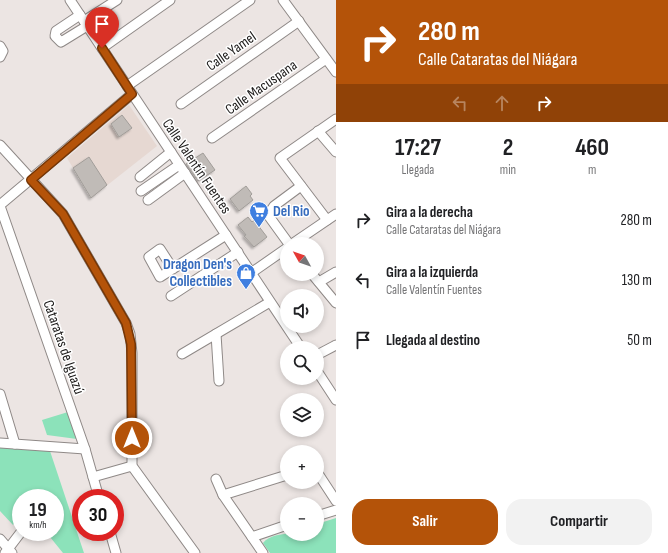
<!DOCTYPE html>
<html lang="es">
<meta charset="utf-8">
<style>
body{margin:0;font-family:"Sofia Sans Condensed",sans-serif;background:#f2f2f2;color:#202124;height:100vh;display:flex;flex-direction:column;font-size:15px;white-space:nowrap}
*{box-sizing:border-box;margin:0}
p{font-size:13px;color:#757577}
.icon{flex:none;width:22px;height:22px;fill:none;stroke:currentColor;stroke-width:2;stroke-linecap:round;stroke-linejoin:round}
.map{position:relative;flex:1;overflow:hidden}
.sheet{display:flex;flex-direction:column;background:#fff;width:332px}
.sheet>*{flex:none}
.top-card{background:#b45309;color:#fff;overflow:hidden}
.needle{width:26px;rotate:310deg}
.controls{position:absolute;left:280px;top:237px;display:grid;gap:8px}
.controls a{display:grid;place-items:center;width:44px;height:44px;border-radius:50%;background:#fff;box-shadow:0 2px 6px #0003;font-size:20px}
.speed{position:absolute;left:12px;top:489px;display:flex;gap:8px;font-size:20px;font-weight:700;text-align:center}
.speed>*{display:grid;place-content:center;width:52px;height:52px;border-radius:50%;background:#fff;box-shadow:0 2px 6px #0003;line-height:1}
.speed small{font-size:10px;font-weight:400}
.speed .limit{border:6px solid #d22;background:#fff;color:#111}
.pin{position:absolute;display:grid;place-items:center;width:34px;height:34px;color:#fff;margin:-41px -17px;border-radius:50% 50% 50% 0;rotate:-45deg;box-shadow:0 0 4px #0007}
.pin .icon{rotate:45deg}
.me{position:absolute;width:44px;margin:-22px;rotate:0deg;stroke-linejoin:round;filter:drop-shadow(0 0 3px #0008)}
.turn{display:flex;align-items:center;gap:14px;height:84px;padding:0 16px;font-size:18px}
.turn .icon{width:52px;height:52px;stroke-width:2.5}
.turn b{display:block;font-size:28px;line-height:34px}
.lanes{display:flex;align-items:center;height:38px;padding:0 16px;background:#0003;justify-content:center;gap:20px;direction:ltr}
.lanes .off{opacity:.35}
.eta{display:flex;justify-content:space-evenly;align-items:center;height:68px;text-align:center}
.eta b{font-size:24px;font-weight:700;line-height:28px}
.cta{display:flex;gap:8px;margin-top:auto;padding:8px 16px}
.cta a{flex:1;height:46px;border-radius:16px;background:#b45309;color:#fff;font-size:16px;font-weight:700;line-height:46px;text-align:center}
.cta a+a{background:#f2f2f2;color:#202124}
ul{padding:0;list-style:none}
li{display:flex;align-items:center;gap:12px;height:60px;padding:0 16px}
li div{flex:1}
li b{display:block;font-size:15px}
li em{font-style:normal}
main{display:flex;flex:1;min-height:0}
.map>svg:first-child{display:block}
.built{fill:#e6d8d2}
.green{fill:#8ce2ba}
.building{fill:#c0bbb7;stroke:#a19d99;filter:url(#shadow)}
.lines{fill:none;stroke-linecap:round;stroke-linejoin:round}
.minor-casing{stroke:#8f8987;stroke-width:11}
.minor{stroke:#fff;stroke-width:9}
.route-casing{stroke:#753606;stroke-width:10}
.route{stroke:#b45309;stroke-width:7}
.labels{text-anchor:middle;stroke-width:3;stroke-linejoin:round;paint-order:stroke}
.street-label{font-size:15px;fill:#1c1a19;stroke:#fff}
.shop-label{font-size:15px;font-weight:bold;fill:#366cbe;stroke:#fff;text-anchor:start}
</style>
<main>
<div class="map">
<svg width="336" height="553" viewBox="0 0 336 553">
<defs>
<filter id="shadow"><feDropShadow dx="-2" dy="2" stdDeviation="1" flood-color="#0004"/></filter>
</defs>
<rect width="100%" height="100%" fill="#ece5e3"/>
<polygon class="built" points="129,105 157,146 91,198 67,158"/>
<g class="green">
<polygon points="68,412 77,439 47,435 42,420"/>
<polygon points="0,446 50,451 84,553 63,553 46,532 55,532 55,498 21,498 21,513 13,525 0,511"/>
<path d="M336 518V553H270L263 543C273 530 301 534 317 534V524Z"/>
</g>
<g class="building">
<polygon points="122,115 132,128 119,137 111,124"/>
<polygon points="203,153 215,170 198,181 186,164"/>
<polygon points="89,157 107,185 91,198 73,168"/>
<polygon points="246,186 252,194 250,196 253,200 239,211 230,199"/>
<polygon points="248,217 252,222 254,220 267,237 254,247 244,236 246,235 238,225"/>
</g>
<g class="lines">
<defs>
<g id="minor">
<polyline points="70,0 301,348"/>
<polyline points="283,0 336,72"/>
<polyline points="80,15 56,31 55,36 61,42 87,26"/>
<polyline points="84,21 117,0"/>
<polyline points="0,46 3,51 0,57"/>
<polyline points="102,48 170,0"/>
<polyline points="127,86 250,0"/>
<polyline points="181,104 299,21"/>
<polyline points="318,131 336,152"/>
<polyline points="212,138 326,59"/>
<polyline points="0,145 63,214 126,323 130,334 132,353 132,466 195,553"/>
<polyline points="140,177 171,152"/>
<polyline points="141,191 179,165"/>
<polyline points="148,200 185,173"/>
<polyline points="0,205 132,94"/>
<polyline points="0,206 85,449 99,498"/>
<polyline points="327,220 280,158 336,119"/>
<polyline points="289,244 268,215 274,206 301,186"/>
<polyline points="292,244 336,214"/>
<polyline points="173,269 160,249 149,257 160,277 226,235"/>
<polyline points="251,273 287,248"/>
<polyline points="312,274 336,303"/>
<polyline points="319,282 336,272"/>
<polyline points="171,296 238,252"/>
<polyline points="216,334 219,381"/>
<polyline points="182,354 270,302"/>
<polyline points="317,355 336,345"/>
<polyline points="317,371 336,400"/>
<polyline points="0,394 15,444"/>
<polyline points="0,443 85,449"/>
<polyline points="317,472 336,501"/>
<polyline points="93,477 132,466"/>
<polyline points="216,479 223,495 263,553"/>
<polyline points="223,495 287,475"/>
<polyline points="317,516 336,510"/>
<polyline points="110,532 116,553"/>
<polyline points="252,537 287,525"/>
<polyline points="0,539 12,553"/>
<polyline points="5,553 21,532"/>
</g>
</defs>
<use href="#minor" class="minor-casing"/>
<use href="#minor" class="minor"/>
</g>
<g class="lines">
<defs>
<polyline id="route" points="102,48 132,94 31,180 63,214 126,323 131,344 132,438"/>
</defs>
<use href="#route" class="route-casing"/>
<use href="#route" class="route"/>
</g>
<defs>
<symbol id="supermarket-pin" viewBox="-11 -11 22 30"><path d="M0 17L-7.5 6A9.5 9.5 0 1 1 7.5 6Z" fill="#3f7fe0" stroke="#fff"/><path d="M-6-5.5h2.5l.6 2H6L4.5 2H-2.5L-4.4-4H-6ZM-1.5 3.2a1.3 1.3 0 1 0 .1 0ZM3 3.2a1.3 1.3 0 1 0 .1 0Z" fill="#fff"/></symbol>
<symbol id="shop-pin" viewBox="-11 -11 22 30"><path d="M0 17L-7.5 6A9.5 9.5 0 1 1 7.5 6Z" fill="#3f7fe0" stroke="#fff"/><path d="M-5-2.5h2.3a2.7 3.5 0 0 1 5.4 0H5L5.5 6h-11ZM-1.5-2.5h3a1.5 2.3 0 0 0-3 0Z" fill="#fff"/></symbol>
</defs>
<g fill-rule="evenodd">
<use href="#supermarket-pin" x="248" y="200" width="22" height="30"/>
<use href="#shop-pin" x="235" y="262" width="22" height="30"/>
</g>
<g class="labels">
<g class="street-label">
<text transform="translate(231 51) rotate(-35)" y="5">Calle Yamel</text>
<text transform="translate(261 87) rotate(-35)" y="5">Calle Macuspana</text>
<text transform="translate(197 166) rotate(56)" y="5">Calle Valentín Fuentes</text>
<text transform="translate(64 347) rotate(71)" y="5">Cataratas de Iguazú</text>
</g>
<g class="shop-label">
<text x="273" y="216">Del Rio</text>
<text x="232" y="269" text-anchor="end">Dragon Den's<tspan x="232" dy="17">Collectibles</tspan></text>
</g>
</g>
</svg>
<div class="controls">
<a><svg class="needle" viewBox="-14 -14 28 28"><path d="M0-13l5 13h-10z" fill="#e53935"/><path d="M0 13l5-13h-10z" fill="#757577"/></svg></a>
<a><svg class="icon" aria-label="sound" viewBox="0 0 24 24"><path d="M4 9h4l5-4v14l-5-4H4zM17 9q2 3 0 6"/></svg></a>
<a><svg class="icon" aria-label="search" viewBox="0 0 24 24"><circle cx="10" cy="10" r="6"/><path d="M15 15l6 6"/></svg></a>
<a><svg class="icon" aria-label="layers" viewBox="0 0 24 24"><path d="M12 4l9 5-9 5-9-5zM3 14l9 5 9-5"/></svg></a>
<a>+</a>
<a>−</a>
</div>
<div class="speed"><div>19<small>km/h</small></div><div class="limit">30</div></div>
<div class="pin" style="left:102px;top:48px;background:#d93025"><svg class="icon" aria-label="arrive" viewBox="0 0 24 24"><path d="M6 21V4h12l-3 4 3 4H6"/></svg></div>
<svg class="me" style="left:132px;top:438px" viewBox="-20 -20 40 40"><circle r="17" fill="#b45309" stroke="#fff" stroke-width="3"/><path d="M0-11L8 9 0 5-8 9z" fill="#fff"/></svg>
</div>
<section class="sheet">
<div class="top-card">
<div class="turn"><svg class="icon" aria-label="right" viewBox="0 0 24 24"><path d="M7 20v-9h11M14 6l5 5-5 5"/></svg><div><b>280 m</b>Calle Cataratas del Niágara</div></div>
<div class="lanes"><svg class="icon off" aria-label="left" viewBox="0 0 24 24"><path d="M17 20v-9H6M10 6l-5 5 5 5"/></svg><svg class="icon off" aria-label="ahead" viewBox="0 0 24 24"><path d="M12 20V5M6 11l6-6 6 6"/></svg><svg class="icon" aria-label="right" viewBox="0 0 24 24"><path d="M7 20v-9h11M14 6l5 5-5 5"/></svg></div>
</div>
<div class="eta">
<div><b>17:27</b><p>Llegada</p></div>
<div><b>2</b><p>min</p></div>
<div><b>460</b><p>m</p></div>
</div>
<ul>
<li><svg class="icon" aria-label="right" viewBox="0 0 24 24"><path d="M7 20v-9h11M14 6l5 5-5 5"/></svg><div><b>Gira a la derecha</b><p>Calle Cataratas del Niágara</p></div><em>280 m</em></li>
<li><svg class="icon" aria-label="left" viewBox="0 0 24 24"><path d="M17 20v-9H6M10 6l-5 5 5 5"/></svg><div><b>Gira a la izquierda</b><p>Calle Valentín Fuentes</p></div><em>130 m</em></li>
<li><svg class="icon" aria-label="arrive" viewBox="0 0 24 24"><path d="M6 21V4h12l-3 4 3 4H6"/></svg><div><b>Llegada al destino</b></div><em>50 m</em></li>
</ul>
<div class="cta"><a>Salir</a><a>Compartir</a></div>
</section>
</main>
